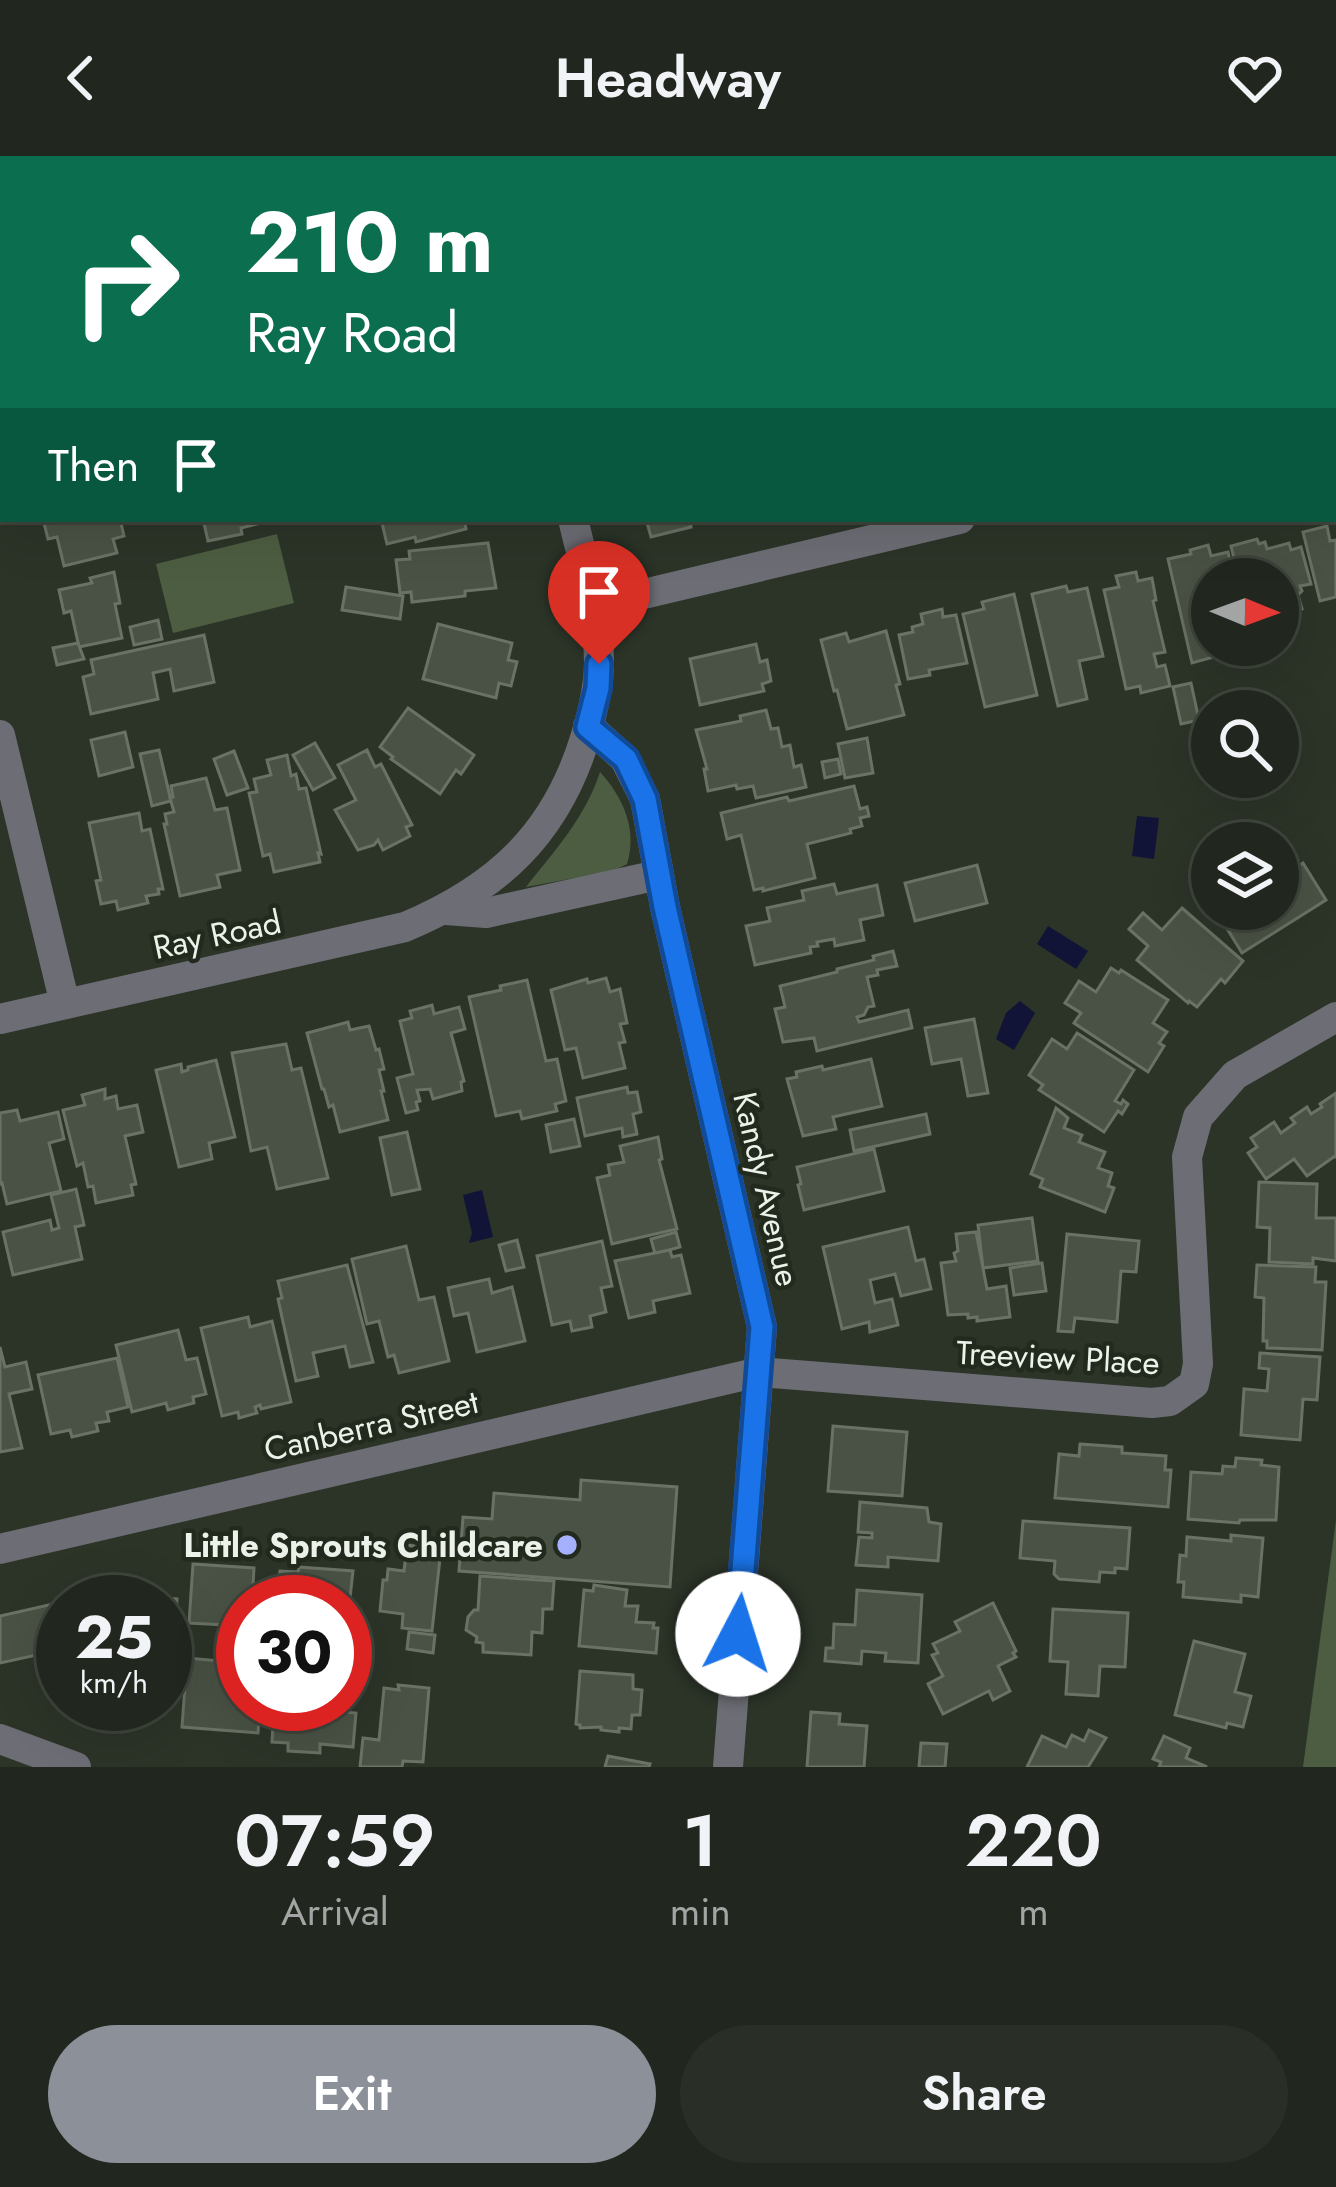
<!DOCTYPE html>
<style>
body{margin:0;font-family:Jost,sans-serif;background:#292f27;color:#f1f3f6;height:100vh;display:flex;flex-direction:column;font-size:45px;white-space:nowrap}
*{box-sizing:border-box;margin:0}
p{font-size:39px;color:#a2a5a4}
.icon{flex:none;width:66px;height:66px;fill:none;stroke:currentColor;stroke-width:2;stroke-linecap:round;stroke-linejoin:round}
.map{position:relative;height:1611px;overflow:hidden}
.details{display:flex;flex-direction:column;background:#21271e;flex:1}
.details>*{flex:none}
.banner{position:absolute;left:0px;top:0px;width:1338px;height:366px;box-shadow:0 12px 48px #0002,0 0 0 3px #3e443c;background:#0b6e4f;color:#fff;overflow:hidden}
.needle{width:78px;rotate:91deg}
.tools{position:absolute;left:1191px;top:402px;display:grid;gap:24px}
.tools a{display:grid;place-items:center;width:108px;height:108px;border-radius:50%;background:#21271e;box-shadow:0 12px 48px #0002,0 0 0 3px #3e443c;font-size:60px}
.speed{position:absolute;left:36px;top:1419px;display:flex;gap:24px;font-size:60px;font-weight:700;text-align:center}
.speed>*{display:grid;place-content:center;width:156px;height:156px;border-radius:50%;background:#21271e;box-shadow:0 12px 48px #0002,0 0 0 3px #3e443c;line-height:1}
.speed small{font-size:30px;font-weight:400}
.speed .limit{border:18px solid #d22;background:#fff;color:#111}
.pin{position:absolute;display:grid;place-items:center;width:102px;height:102px;color:#fff;margin:-123px -51px;border-radius:50% 50% 50% 0;rotate:-45deg;box-shadow:0 0 12px #0007}
.pin .icon{rotate:45deg}
.me{position:absolute;width:132px;margin:-66px;rotate:5deg;stroke-linejoin:round;filter:drop-shadow(0 0 9px #0008)}
.turn{display:flex;align-items:center;gap:42px;height:252px;padding:0 48px;font-size:54px}
.turn .icon{width:156px;height:156px;stroke-width:2.5}
.turn b{display:block;font-size:84px;line-height:102px}
.then{display:flex;align-items:center;height:114px;padding:0 48px;background:#0003;gap:24px;font-size:45px}
.eta{display:flex;justify-content:space-evenly;align-items:center;height:204px;text-align:center}
.eta b{font-size:72px;font-weight:600;line-height:84px}
.primary-button{display:flex;gap:24px;margin-top:auto;padding:24px 48px}
.primary-button a{flex:1;height:138px;border-radius:72px;background:#8c9099;color:#fff;font-size:48px;font-weight:600;line-height:138px;text-align:center}
.primary-button a+a{background:#292f27;color:#f1f3f6}
header{display:flex;justify-content:space-between;align-items:center;height:156px;padding:0 48px;background:#21271e;font-size:54px;font-weight:600}
.map>svg:first-child{display:block}
.green{fill:#4c5d41}
.water{fill:#111337}
.building{fill:#4a5245;stroke:#697264;stroke-width:3}
.lines{fill:none;stroke-linecap:round;stroke-linejoin:round}
.minor{stroke:#6d6e75;stroke-width:30}
.route-casing{stroke:#114b97;stroke-width:30}
.route{stroke:#1a73e8;stroke-width:21}
.poi-dot{fill:#a5b1fc;stroke:#222a1e;stroke-width:4.5}
.labels{text-anchor:middle;stroke-width:9;stroke-linejoin:round;paint-order:stroke}
.street-label{font-size:33px;fill:#ecf2ea;stroke:#222a1e}
.poi-label{font-size:33px;font-weight:bold;fill:#ecf2ea;stroke:#222a1e;text-anchor:end}
</style>
<header><svg class="icon" aria-label="back" viewBox="0 0 24 24"><path d="M15 5l-7 7 7 7"/></svg>Headway<svg class="icon" aria-label="heart" viewBox="0 0 24 24"><path d="M12 20l-8-8c-3-5 5-10 8-4 3-6 11-1 8 4z"/></svg></header>
<div class="map">
<svg width="1336" height="1611" viewBox="0 0 1336 1611">
<rect width="100%" height="100%" fill="#2c3428"/>
<g class="green">
<polygon points="277,378 294,447 173,477 156,408"/>
<path d="M600 616C623 641 638 674 627 708L613 715 526 731C555 694 585 662 600 616Z"/>
<polygon points="1336,1364 1336,1611 1303,1611"/>
</g>
<g class="water">
<polygon points="1137,660 1159,662 1154,703 1132,700"/>
<polygon points="1048,770 1088,795 1076,813 1037,788"/>
<polygon points="1020,845 1035,857 1014,894 996,883 1006,857"/>
<polygon points="482,1034 493,1081 469,1087 472,1077 463,1039"/>
</g>
<g class="building">
<polygon points="319,0 397,0 398,3 305,3"/>
<polygon points="593,0 683,0 684,3 594,3"/>
<polygon points="43,363 120,363 124,380 113,383 117,397 64,410 57,381 48,383"/>
<polygon points="203,363 273,363 273,364 241,372 242,378 208,385"/>
<polygon points="381,363 464,363 466,373 416,386 415,381 387,388"/>
<polygon points="646,363 690,363 691,371 651,381"/>
<polygon points="1327,370 1330,385 1336,384 1336,441 1320,445 1303,376"/>
<polygon points="1257,383 1259,388 1265,386 1267,393 1289,387 1291,394 1301,391 1311,428 1300,430 1302,435 1298,439 1302,453 1278,459 1278,423 1239,423 1231,390"/>
<polygon points="488,387 496,432 465,435 465,440 412,446 411,436 400,437 396,404 410,403 409,395"/>
<polygon points="1208,389 1211,400 1228,396 1234,423 1212,423 1212,489 1250,491 1192,507 1168,403 1191,398 1190,394"/>
<polygon points="114,416 120,447 115,448 122,482 79,491 71,455 64,457 59,434 92,427 90,422"/>
<polygon points="1136,416 1138,425 1152,422 1156,444 1153,445 1165,496 1154,498 1157,511 1165,509 1170,530 1141,537 1140,530 1126,533 1104,434 1119,431 1116,420"/>
<polygon points="1066,430 1068,436 1087,432 1103,500 1079,505 1087,543 1058,550 1032,438"/>
<polygon points="346,431 403,440 400,463 342,454"/>
<polygon points="1014,438 1037,539 985,551 963,458 984,453 982,446"/>
<polygon points="942,453 943,461 956,459 967,507 929,514 930,519 908,523 899,479 913,476 912,471 923,468 921,458"/>
<polygon points="158,464 162,483 134,489 130,471"/>
<polygon points="438,468 512,487 508,504 517,506 511,530 499,527 496,542 423,523"/>
<polygon points="886,475 900,528 896,529 904,559 847,573 837,534 834,535 821,484 846,477 849,486"/>
<polygon points="204,479 214,526 174,535 170,513 153,517 158,543 91,558 83,521 94,518 91,504"/>
<polygon points="78,487 84,503 57,509 53,492"/>
<polygon points="756,488 760,506 767,504 771,525 762,528 764,535 700,549 690,503"/>
<polygon points="1191,527 1199,564 1181,568 1173,531"/>
<polygon points="408,552 474,599 461,618 456,614 440,638 391,603 393,601 380,591"/>
<polygon points="766,554 771,573 778,572 782,591 790,589 794,611 801,609 806,631 756,642 753,630 737,633 736,629 708,635 704,613 707,613 696,574 741,565 740,560"/>
<polygon points="125,576 133,611 99,620 91,584"/>
<polygon points="867,582 873,617 845,622 838,588"/>
<polygon points="315,587 335,622 313,634 293,599"/>
<polygon points="159,594 171,645 152,650 140,598"/>
<polygon points="367,594 375,611 381,608 412,669 406,671 410,680 383,694 378,684 374,689 358,694 335,654 356,644 338,609"/>
<polygon points="234,595 248,632 227,639 214,603"/>
<polygon points="287,599 291,620 296,618 299,633 306,632 321,698 318,697 320,706 274,716 270,698 263,700 249,637 257,636 254,623 271,619 267,604"/>
<polygon points="838,603 841,618 825,622 822,606"/>
<polygon points="206,622 215,654 227,652 240,714 217,719 220,731 180,740 164,668 167,668 165,658 174,656 170,642 173,641 171,630"/>
<polygon points="854,630 860,653 867,651 869,660 860,662 862,670 850,673 851,677 807,688 815,722 763,735 763,732 754,734 741,679 727,683 721,657 787,641 789,645"/>
<polygon points="139,657 142,675 150,673 163,733 158,733 159,738 146,740 148,747 118,754 116,745 101,748 96,725 101,724 89,667"/>
<polygon points="1303,707 1326,744 1242,797 1215,753 1278,753 1278,714 1282,721"/>
<polygon points="977,709 987,747 915,765 905,727"/>
<polygon points="834,728 837,738 877,729 883,759 860,764 864,784 835,790 834,783 817,786 818,790 810,791 811,797 755,809 746,770 770,765 767,752 804,744 802,735"/>
<polygon points="1182,752 1243,805 1225,827 1221,823 1197,851 1189,845 1188,847 1137,804 1148,790 1129,773 1143,757 1162,774"/>
<polygon points="893,795 897,810 877,814 878,819 867,821 874,850 868,851 864,859 857,861 859,866 908,854 912,872 817,895 814,882 783,886 775,853 785,851 780,830 837,816 837,813 874,804 873,800"/>
<polygon points="1111,812 1119,817 1121,814 1168,844 1153,867 1167,876 1159,887 1164,890 1148,916 1074,867 1081,857 1065,847 1079,825 1096,836"/>
<polygon points="606,822 610,836 620,833 627,867 620,868 625,886 619,887 625,912 583,922 576,892 565,894 551,834 587,823 588,827"/>
<polygon points="527,824 546,905 557,903 566,945 555,948 557,955 522,963 520,955 496,960 469,841 501,834 500,830"/>
<polygon points="432,849 434,858 459,851 465,873 451,877 464,925 461,926 462,935 433,943 430,933 417,934 420,945 416,946 418,954 406,957 397,922 413,918 400,865 412,862 410,855"/>
<polygon points="974,863 988,937 968,940 961,903 932,908 925,872"/>
<polygon points="348,866 350,874 369,870 376,894 379,893 384,913 379,914 384,935 381,935 388,964 340,976 333,949 329,951 324,933 322,933 307,877"/>
<polygon points="1077,877 1134,914 1115,945 1121,948 1123,944 1128,948 1122,958 1118,955 1104,976 1039,934 1043,929 1029,919 1052,883 1067,893"/>
<polygon points="286,888 292,914 301,912 328,1022 277,1033 267,991 251,995 232,897"/>
<polygon points="871,903 882,950 833,961 836,973 803,980 787,923 797,921 796,916 822,910 823,914"/>
<polygon points="216,904 235,981 209,987 212,1003 179,1011 156,914 181,908 182,916 188,914 188,911"/>
<polygon points="627,931 628,937 637,936 641,956 633,958 637,978 623,981 622,972 585,980 577,942"/>
<polygon points="105,933 105,943 116,940 118,953 137,949 143,976 125,980 136,1028 131,1029 133,1039 96,1047 93,1030 88,1031 83,1007 77,1010 63,954 85,949 82,939"/>
<polygon points="1336,937 1336,1002 1335,1000 1307,1020 1294,1003 1266,1023 1248,997 1257,991 1251,982 1274,966 1281,977 1295,967 1291,962 1307,951 1311,958 1322,951 1320,948"/>
<polygon points="1056,952 1068,962 1064,972 1082,979 1079,986 1105,996 1098,1012 1112,1017 1108,1030 1114,1032 1105,1056 1040,1031 1043,1023 1031,1018"/>
<polygon points="17,954 20,965 58,956 64,983 49,987 61,1035 7,1048 2,1027 0,1028 0,957"/>
<polygon points="926,958 930,978 854,995 850,974"/>
<polygon points="574,963 580,990 551,996 546,969"/>
<polygon points="407,976 420,1033 392,1039 380,982"/>
<polygon points="658,981 662,1003 659,1004 677,1073 612,1088 597,1022 610,1019 608,1009 624,1006 620,990"/>
<polygon points="874,993 884,1035 804,1054 798,1029 801,1028 797,1011"/>
<polygon points="1259,1026 1317,1028 1316,1062 1336,1062 1336,1105 1313,1102 1313,1108 1269,1106 1270,1072 1257,1071"/>
<polygon points="76,1033 84,1069 75,1071 82,1103 13,1119 3,1076 50,1064 52,1074 59,1072 51,1039"/>
<polygon points="1032,1062 1038,1105 983,1112 978,1069"/>
<polygon points="908,1071 916,1105 924,1103 931,1133 901,1140 895,1118 870,1124 875,1147 892,1143 898,1169 870,1176 869,1166 842,1173 823,1091"/>
<polygon points="676,1076 680,1091 655,1098 651,1083"/>
<polygon points="976,1076 987,1133 1006,1130 1010,1161 977,1165 977,1161 968,1162 968,1158 948,1159 941,1107 956,1105 954,1097 958,1095 956,1078"/>
<polygon points="1067,1078 1139,1085 1136,1116 1121,1115 1117,1166 1075,1162 1073,1176 1058,1175"/>
<polygon points="517,1084 524,1111 506,1115 499,1089"/>
<polygon points="602,1085 612,1130 601,1132 606,1156 590,1160 592,1171 572,1175 570,1165 552,1169 537,1100"/>
<polygon points="406,1090 419,1144 434,1141 449,1205 399,1217 394,1199 388,1201 379,1165 367,1168 352,1103"/>
<polygon points="670,1094 672,1101 681,1099 690,1137 653,1145 655,1156 629,1162 615,1105"/>
<polygon points="1042,1107 1046,1135 1014,1139 1010,1112"/>
<polygon points="347,1109 373,1206 350,1211 345,1190 313,1197 318,1220 296,1225 278,1143 282,1142 278,1125"/>
<polygon points="1257,1109 1316,1111 1315,1126 1326,1126 1322,1194 1267,1192 1267,1185 1263,1185 1264,1142 1255,1141"/>
<polygon points="489,1123 492,1137 512,1131 525,1185 477,1196 468,1157 454,1160 448,1132"/>
<polygon points="248,1161 250,1171 272,1165 291,1246 261,1253 260,1249 255,1251 257,1257 239,1262 238,1256 222,1260 201,1172"/>
<polygon points="178,1174 186,1204 197,1202 206,1238 193,1241 194,1247 168,1254 166,1247 132,1256 116,1189"/>
<polygon points="0,1191 5,1211 26,1206 32,1233 9,1238 22,1292 0,1296"/>
<polygon points="1260,1197 1320,1201 1317,1244 1303,1243 1300,1284 1241,1279 1244,1233 1267,1235 1269,1213 1259,1212"/>
<polygon points="117,1202 128,1251 107,1256 109,1265 96,1267 98,1275 72,1281 70,1274 51,1278 38,1219"/>
<polygon points="833,1270 907,1276 902,1340 828,1335"/>
<polygon points="1080,1288 1122,1291 1122,1297 1166,1300 1165,1314 1171,1314 1168,1351 1055,1342 1059,1298 1079,1300"/>
<polygon points="1236,1302 1262,1304 1261,1309 1279,1311 1276,1364 1240,1364 1239,1367 1188,1363 1191,1316 1222,1318 1223,1310 1235,1311"/>
<polygon points="581,1324 677,1331 670,1431 459,1415 463,1361 492,1363 494,1337 580,1344"/>
<polygon points="860,1346 927,1352 929,1366 941,1368 938,1405 888,1401 888,1411 856,1409 859,1381 872,1382 872,1377 858,1376"/>
<polygon points="1023,1365 1130,1372 1127,1413 1115,1412 1115,1417 1100,1416 1099,1426 1059,1423 1054,1418 1055,1405 1020,1402"/>
<polygon points="1231,1379 1263,1382 1258,1441 1241,1439 1241,1446 1183,1441 1184,1426 1178,1426 1180,1399 1186,1400 1187,1381 1231,1385"/>
<polygon points="407,1389 441,1393 432,1475 402,1472 403,1458 380,1455 383,1424 387,1424 388,1413 404,1415"/>
<polygon points="193,1408 254,1412 252,1446 243,1446 243,1470 189,1467"/>
<polygon points="299,1411 353,1415 346,1478 345,1446 277,1446 280,1415 298,1416"/>
<polygon points="480,1420 554,1425 552,1453 543,1453 542,1477 532,1476 531,1499 483,1496 483,1487 476,1486 477,1481 466,1474 468,1461 474,1454 478,1454"/>
<polygon points="594,1429 627,1434 625,1450 638,1450 636,1466 654,1467 653,1472 658,1472 656,1497 579,1490 584,1434 593,1435"/>
<polygon points="857,1434 922,1439 918,1507 885,1505 886,1497 862,1495 861,1508 825,1505 826,1492 833,1492 834,1468 855,1469"/>
<polygon points="108,1438 177,1443 174,1495 165,1494 165,1446 107,1446"/>
<polygon points="993,1447 1016,1495 1013,1497 1016,1501 998,1510 1010,1535 993,1544 989,1535 943,1558 928,1528 943,1520 932,1499 938,1497 933,1488 960,1475 955,1466"/>
<polygon points="53,1448 58,1473 63,1472 63,1534 59,1535 50,1496 0,1507 0,1460"/>
<polygon points="1053,1453 1128,1457 1125,1511 1100,1510 1098,1540 1066,1538 1068,1506 1050,1505"/>
<polygon points="409,1476 435,1479 433,1497 407,1493"/>
<polygon points="1194,1485 1245,1498 1235,1536 1251,1540 1243,1571 1227,1567 1226,1572 1175,1559"/>
<polygon points="187,1502 243,1507 243,1527 236,1527 234,1547 260,1549 258,1577 182,1571"/>
<polygon points="580,1515 633,1519 633,1533 642,1534 640,1559 632,1559 631,1573 619,1572 619,1576 601,1574 601,1571 580,1572 580,1569 576,1568"/>
<polygon points="398,1529 429,1532 423,1606 403,1605 402,1611 360,1611 363,1582 379,1584 384,1532 399,1534"/>
<polygon points="280,1548 321,1548 321,1554 356,1557 353,1591 320,1588 320,1597 288,1595 288,1587 272,1586 274,1549"/>
<polygon points="811,1556 840,1558 839,1568 867,1570 864,1611 807,1611"/>
<polygon points="1089,1574 1106,1582 1088,1611 1027,1611 1042,1580 1066,1591 1072,1579 1084,1585"/>
<polygon points="1164,1580 1190,1592 1186,1602 1207,1611 1159,1611 1161,1606 1153,1603"/>
<polygon points="921,1587 947,1588 945,1611 919,1611"/>
<polygon points="608,1600 650,1608 649,1611 605,1611"/>
</g>
<g class="lines">
<g class="minor">
<polyline points="489,0 489,3"/>
<polyline points="1335,274 1336,273"/>
<polyline points="593,450 960,363"/>
<polyline points="588,570 625,603 645,643 665,751 762,1171 728,1611"/>
<polyline points="0,579 65,848"/>
<polyline points="446,754 486,757 658,719"/>
<path d="M0 863 405 771C498 732 557 677 586 579 593 555 599 531 599 507 599 458 584 410 573 363"/>
<polyline points="0,1393 759,1216 1152,1247 1170,1245 1194,1228 1198,1208 1187,1001 1198,961 1235,919 1336,861"/>
<polyline points="0,1583 76,1611"/>
</g>
</g>
<g class="lines">
<defs>
<polyline id="route" points="599,508 598,532 588,571 626,603 645,643 665,751 762,1171 738,1478"/>
</defs>
<use href="#route" class="route-casing"/>
<use href="#route" class="route"/>
</g>
<circle class="poi-dot" cx="567" cy="1389" r="12"/>
<g class="labels">
<g class="street-label">
<text transform="translate(217 778) rotate(-12)" y="12">Ray Road</text>
<text transform="translate(767 1033) rotate(77)" y="12">Kandy Avenue</text>
<text transform="translate(1058 1201) rotate(3)" y="12">Treeview Place</text>
<text transform="translate(371 1269) rotate(-13)" y="12">Canberra Street</text>
</g>
<g class="poi-label">
<text x="543" y="1401">Little Sprouts Childcare</text>
</g>
</g>
</svg>
<div class="tools">
<a><svg class="needle" viewBox="-14 -14 28 28"><path d="M0-13l5 13h-10z" fill="#e53935"/><path d="M0 13l5-13h-10z" fill="#a2a5a4"/></svg></a>
<a><svg class="icon" aria-label="search" viewBox="0 0 24 24"><circle cx="10" cy="10" r="6"/><path d="M15 15l6 6"/></svg></a>
<a><svg class="icon" aria-label="layers" viewBox="0 0 24 24"><path d="M12 4l9 5-9 5-9-5zM3 14l9 5 9-5"/></svg></a>
</div>
<div class="speed"><div>25<small>km/h</small></div><div class="limit">30</div></div>
<div class="pin" style="left:599px;top:508px;background:#d93025"><svg class="icon" aria-label="arrive" viewBox="0 0 24 24"><path d="M6 21V4h12l-3 4 3 4H6"/></svg></div>
<svg class="me" style="left:738px;top:1478px" viewBox="-20 -20 40 40"><circle r="19" fill="#fff"/><path d="M0-13L10 11 0 6-10 11z" fill="#1a73e8"/></svg>
<div class="banner">
<div class="turn"><svg class="icon" aria-label="right" viewBox="0 0 24 24"><path d="M7 20v-9h11M14 6l5 5-5 5"/></svg><div><b>210 m</b>Ray Road</div></div>
<div class="then">Then<svg class="icon" aria-label="arrive" viewBox="0 0 24 24"><path d="M6 21V4h12l-3 4 3 4H6"/></svg></div>
</div>
</div>
<section class="details">
<div class="eta">
<div><b>07:59</b><p>Arrival</p></div>
<div><b>1</b><p>min</p></div>
<div><b>220</b><p>m</p></div>
</div>
<div class="primary-button"><a>Exit</a><a>Share</a></div>
</section>
